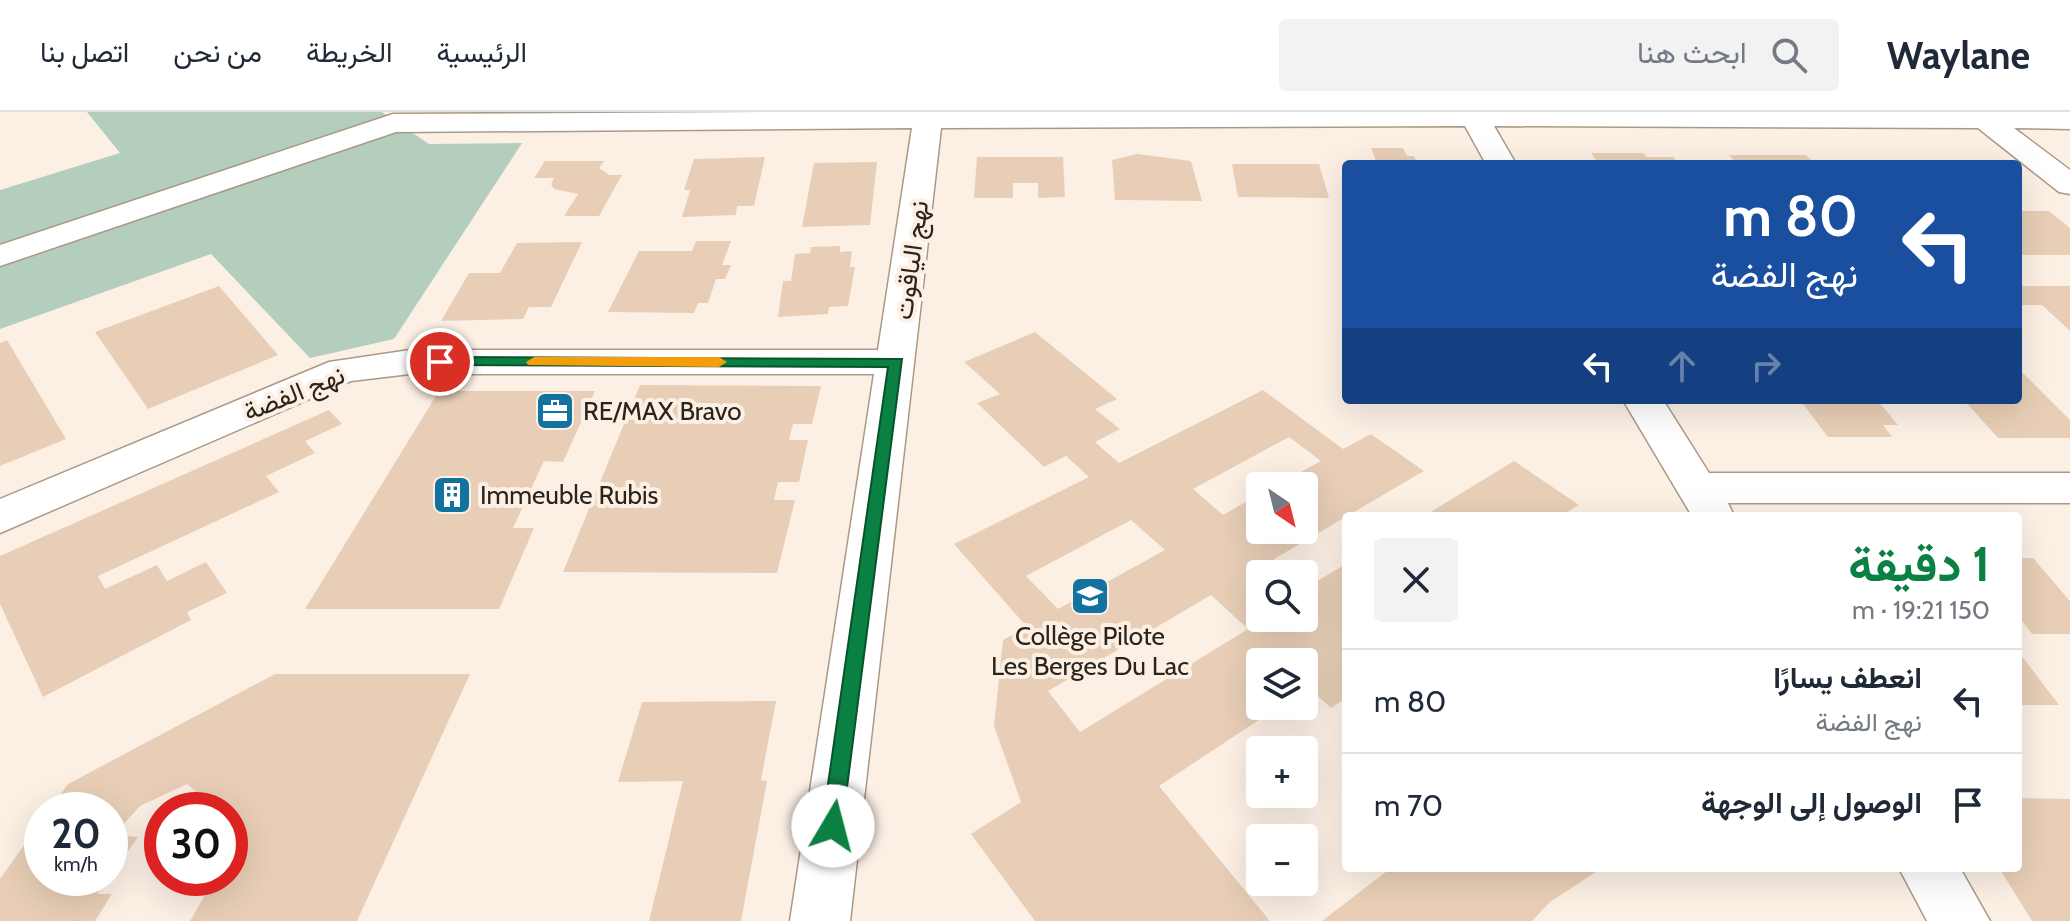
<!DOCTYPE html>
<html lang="ar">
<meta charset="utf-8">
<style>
body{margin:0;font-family:Cabin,Vazirmatn,sans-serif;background:#f2f2f3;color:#1f2937;direction:rtl;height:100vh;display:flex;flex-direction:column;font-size:30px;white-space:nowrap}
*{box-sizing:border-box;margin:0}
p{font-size:26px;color:#747a83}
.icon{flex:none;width:44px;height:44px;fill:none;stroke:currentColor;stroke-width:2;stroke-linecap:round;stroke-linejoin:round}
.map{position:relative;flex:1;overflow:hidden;direction:ltr}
.details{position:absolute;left:1342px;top:400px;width:680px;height:360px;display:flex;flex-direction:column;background:#fff;border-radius:8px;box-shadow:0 8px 32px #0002;direction:rtl}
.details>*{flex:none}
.top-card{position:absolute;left:1342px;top:48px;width:680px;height:244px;border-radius:8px;box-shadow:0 8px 32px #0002;direction:rtl;background:#1a4fa0;color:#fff;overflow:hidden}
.needle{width:52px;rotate:145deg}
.buttons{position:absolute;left:1246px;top:360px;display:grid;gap:16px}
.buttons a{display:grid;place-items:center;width:72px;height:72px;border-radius:8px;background:#fff;box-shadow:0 8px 32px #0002;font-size:40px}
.speed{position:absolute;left:24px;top:680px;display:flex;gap:16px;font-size:40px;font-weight:700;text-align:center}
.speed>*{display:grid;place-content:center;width:104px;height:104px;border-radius:50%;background:#fff;box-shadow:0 8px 32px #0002;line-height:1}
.speed small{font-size:20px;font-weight:400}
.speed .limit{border:12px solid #d22;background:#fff;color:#111}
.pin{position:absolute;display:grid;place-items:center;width:68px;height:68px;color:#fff;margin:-34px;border:4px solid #fff;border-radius:50%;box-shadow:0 2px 8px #0007}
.me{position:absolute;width:88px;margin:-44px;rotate:8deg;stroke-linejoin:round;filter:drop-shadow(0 0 6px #0008)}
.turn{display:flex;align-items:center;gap:28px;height:168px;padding:0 32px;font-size:36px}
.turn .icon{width:104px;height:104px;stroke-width:2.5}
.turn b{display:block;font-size:56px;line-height:68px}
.lanes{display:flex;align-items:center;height:76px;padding:0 32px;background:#0003;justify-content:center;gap:40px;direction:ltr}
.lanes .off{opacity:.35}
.round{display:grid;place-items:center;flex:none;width:84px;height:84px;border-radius:8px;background:#f2f2f3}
.summary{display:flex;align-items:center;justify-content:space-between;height:136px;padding:0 32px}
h1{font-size:48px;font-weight:700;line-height:60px;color:#0b8043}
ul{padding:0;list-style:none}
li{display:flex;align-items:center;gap:24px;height:104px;padding:0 32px;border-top:2px solid #e0e1e3}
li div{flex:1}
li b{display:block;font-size:30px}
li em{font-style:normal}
header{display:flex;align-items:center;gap:48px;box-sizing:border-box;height:112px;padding:0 40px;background:#fff;border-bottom:2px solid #e0e1e3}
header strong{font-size:38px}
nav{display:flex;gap:44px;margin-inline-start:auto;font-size:28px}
.search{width:560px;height:72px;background:#f2f2f3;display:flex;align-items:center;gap:20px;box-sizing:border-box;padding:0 28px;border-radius:8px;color:#747a83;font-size:30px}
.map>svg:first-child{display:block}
.green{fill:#b3cebd}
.building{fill:#e8ceb6;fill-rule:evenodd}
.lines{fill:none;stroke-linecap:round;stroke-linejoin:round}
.minor-casing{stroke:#ab9987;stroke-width:3}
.minor{fill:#fff;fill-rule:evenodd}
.route{fill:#0b8043;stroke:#07532c;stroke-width:2}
.slow{fill:#f59e0b}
.labels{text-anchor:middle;stroke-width:8;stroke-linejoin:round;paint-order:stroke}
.street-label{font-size:26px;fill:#2b241d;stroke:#fcf0e5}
.poi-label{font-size:26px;fill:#2b241d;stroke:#fcf0e5;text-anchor:start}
</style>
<header>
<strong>Waylane</strong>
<div class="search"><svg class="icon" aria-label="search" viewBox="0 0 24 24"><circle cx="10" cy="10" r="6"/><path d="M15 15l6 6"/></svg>ابحث هنا</div>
<nav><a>الرئيسية</a><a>الخريطة</a><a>من نحن</a><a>اتصل بنا</a></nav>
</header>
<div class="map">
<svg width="2070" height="809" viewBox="0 0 2070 809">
<rect width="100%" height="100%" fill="#fcf0e5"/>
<polygon class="green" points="87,0 382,0 429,32 522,31 394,227 310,246 211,142 0,217 0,78 120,41"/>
<g class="building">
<polygon points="1371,36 1403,36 1407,44 1414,44 1418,52 1353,52 1352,49 1376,49"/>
<polygon points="1591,41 1643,41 1647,45 1673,45 1679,52 1599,52"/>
<polygon points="1137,42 1191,49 1202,89 1115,88 1112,48"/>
<polygon points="1729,43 1806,43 1815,52 1737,52"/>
<polygon points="765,45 754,94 737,94 736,103 682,105 690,78 684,78 694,47"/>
<polygon points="977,45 1063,45 1065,85 1038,86 1038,71 1013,71 1013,86 974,86"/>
<polygon points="545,49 604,49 599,56 609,63 622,63 599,104 564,104 578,82 554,77 551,72 554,66 534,66"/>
<polygon points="1855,49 1988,49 1993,52 1859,52"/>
<polygon points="877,50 870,113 802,115 814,51"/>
<polygon points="1232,52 1319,52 1329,86 1238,85"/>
<polygon points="2018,99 2049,99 2070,116 2070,143 2018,143"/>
<polygon points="696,129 731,129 722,153 731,153 725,167 716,167 708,191 698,191 694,201 608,200 639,139 692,139"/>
<polygon points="582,130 551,195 529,195 523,207 441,209 469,161 500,161 517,131"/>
<polygon points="840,134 840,140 852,139 850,155 855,155 848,194 829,195 828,202 778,205 783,169 791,169 795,142 810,141 811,135"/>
<polygon points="219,174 278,243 148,297 95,220"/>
<polygon points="2018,174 2070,174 2070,219 2042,193 2018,193"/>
<path d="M1035 220 1117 287 1095 297 1120 317 1095 330 1119 351 1263 278 1343 337 1371 322 1424 359 1274 447 1291 462H1260V506H1304V473L1307 475 1346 452V586L1331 596 1308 575 1304 578V550H1260V594H1280L1159 674 1270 809H1035L971 722 1021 690 994 614 1003 528 1027 515 954 432 1089 365 1066 344 1044 355 977 291 1000 282 964 250ZM1289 325 1321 349 1275 374H1304V418H1260V382L1223 403 1193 377ZM1131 408 1165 438 1058 497 1026 464ZM1211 483 1248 517 1080 620 1048 579Z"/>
<polygon points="7,228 66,327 0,354 0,231"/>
<polygon points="2018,256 2070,308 2070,326 1998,326 1964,288 2018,288"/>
<polygon points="640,273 821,274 812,312 793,312 789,328 808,328 799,370 778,370 774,388 795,388 777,461 563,460"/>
<polygon points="439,279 595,279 563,350 544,349 513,416 534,416 499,497 305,497"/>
<polygon points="1800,288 1878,289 1898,313 1883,313 1892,325 1828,325"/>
<polygon points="329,298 342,312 305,329 315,341 266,364 279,380 98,464 105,477 157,453 167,469 206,450 227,481 187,500 191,508 43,585 0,492 0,444"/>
<polygon points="1514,349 1579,393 1561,404 1424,404"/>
<polygon points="2018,446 2033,446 2070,489 2070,522 2032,522 2018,504"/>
<polygon points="2018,539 2059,593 2018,593"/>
<polygon points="275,562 470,562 357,809 190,809 215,766 230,766 230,741 242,720 230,709 230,698 217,698 187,672 140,694 114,723 138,725 110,765 110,698 49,698 68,672"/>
<polygon points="776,589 761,668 767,669 741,809 649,809 683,669 618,670 642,590"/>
<polygon points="2018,686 2070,687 2070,809 2032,809 1999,756 2018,756"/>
<polygon points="42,708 42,766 109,766 97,782 112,782 95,809 0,809 0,767"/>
<polygon points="1391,756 1602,756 1550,790 1532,809 1322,809"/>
</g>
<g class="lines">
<defs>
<g id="minor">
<polygon points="770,0 2070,0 2070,17 2014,16 2070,58 2070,82 2059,80 1978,16 1494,14 1516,52 1486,52 1465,14 941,16 850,809 790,809 874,262 410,262 351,269 0,421 0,387 329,250 410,238 878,238 912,16 396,20 0,154 0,133 393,2"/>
<polygon points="1623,288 1663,288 1709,361 2070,361 2070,391 1728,391 1734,404 1692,404"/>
<polygon points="1899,756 1960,756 1990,809 1927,809"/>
</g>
</defs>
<use href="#minor" class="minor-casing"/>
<use href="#minor" class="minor"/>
</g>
<polygon class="route" points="440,245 902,247 841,722 833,725 825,722 822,714 888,255 434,253 434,246"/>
<polygon class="slow" points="534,245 719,245 727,250 719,255 528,253 526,250"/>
<defs>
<symbol id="office-square" viewBox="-11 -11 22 22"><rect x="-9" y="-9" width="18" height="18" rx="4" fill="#1273a0" stroke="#fcf0e5"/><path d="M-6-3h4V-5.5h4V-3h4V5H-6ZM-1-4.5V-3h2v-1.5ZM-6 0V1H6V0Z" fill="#fff"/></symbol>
<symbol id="building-square" viewBox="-11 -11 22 22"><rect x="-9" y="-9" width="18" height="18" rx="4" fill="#1273a0" stroke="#fcf0e5"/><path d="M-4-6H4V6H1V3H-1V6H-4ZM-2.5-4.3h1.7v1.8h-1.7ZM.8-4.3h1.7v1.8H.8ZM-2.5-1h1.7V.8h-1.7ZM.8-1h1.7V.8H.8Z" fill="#fff"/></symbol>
<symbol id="school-square" viewBox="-11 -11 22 22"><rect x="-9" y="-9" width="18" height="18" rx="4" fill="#1273a0" stroke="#fcf0e5"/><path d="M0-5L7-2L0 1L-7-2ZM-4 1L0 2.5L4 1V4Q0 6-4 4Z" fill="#fff"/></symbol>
</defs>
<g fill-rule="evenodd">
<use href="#office-square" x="533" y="277" width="44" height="44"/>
<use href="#building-square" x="430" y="361" width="44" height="44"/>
<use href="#school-square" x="1068" y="462" width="44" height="44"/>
</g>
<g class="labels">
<g class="street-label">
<text transform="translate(911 148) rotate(-82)" y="9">نهج الياقوت</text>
<text transform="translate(294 281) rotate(-22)" y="9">نهج الفضة</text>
</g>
<g class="poi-label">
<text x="583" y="308">RE/MAX Bravo</text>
<text x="480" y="392">Immeuble Rubis</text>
<text x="1090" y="533" text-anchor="middle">Collège Pilote<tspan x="1090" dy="30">Les Berges Du Lac</tspan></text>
</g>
</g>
</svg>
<div class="buttons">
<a><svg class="needle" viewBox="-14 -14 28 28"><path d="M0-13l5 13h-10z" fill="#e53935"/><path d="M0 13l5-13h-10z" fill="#747a83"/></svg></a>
<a><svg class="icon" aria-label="search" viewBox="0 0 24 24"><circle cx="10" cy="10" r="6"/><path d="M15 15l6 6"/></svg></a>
<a><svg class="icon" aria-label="layers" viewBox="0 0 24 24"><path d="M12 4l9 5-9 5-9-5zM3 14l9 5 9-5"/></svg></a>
<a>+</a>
<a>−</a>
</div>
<div class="speed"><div>20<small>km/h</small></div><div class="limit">30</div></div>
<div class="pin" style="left:440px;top:250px;background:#d93025"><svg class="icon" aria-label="arrive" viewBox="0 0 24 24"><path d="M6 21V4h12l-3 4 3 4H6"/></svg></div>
<svg class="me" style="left:833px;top:714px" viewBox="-20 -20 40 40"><circle r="19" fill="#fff"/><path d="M0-13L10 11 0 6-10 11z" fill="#0b8043"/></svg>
<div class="top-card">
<div class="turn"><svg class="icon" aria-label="left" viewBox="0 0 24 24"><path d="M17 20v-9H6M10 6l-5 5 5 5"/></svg><div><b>80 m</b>نهج الفضة</div></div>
<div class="lanes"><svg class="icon" aria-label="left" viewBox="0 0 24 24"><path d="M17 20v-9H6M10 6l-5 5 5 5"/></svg><svg class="icon off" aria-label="ahead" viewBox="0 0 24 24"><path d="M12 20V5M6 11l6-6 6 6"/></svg><svg class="icon off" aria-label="right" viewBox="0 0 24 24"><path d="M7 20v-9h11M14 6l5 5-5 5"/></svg></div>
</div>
<section class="details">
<div class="summary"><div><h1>1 دقيقة</h1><p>150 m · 19:21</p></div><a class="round"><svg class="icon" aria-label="close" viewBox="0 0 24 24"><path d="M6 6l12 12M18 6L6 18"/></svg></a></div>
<ul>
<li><svg class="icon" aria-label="left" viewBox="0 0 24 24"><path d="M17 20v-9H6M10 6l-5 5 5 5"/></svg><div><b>انعطف يسارًا</b><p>نهج الفضة</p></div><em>80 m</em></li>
<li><svg class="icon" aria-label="arrive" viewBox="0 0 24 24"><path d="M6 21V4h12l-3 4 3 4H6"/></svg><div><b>الوصول إلى الوجهة</b></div><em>70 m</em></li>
</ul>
</section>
</div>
